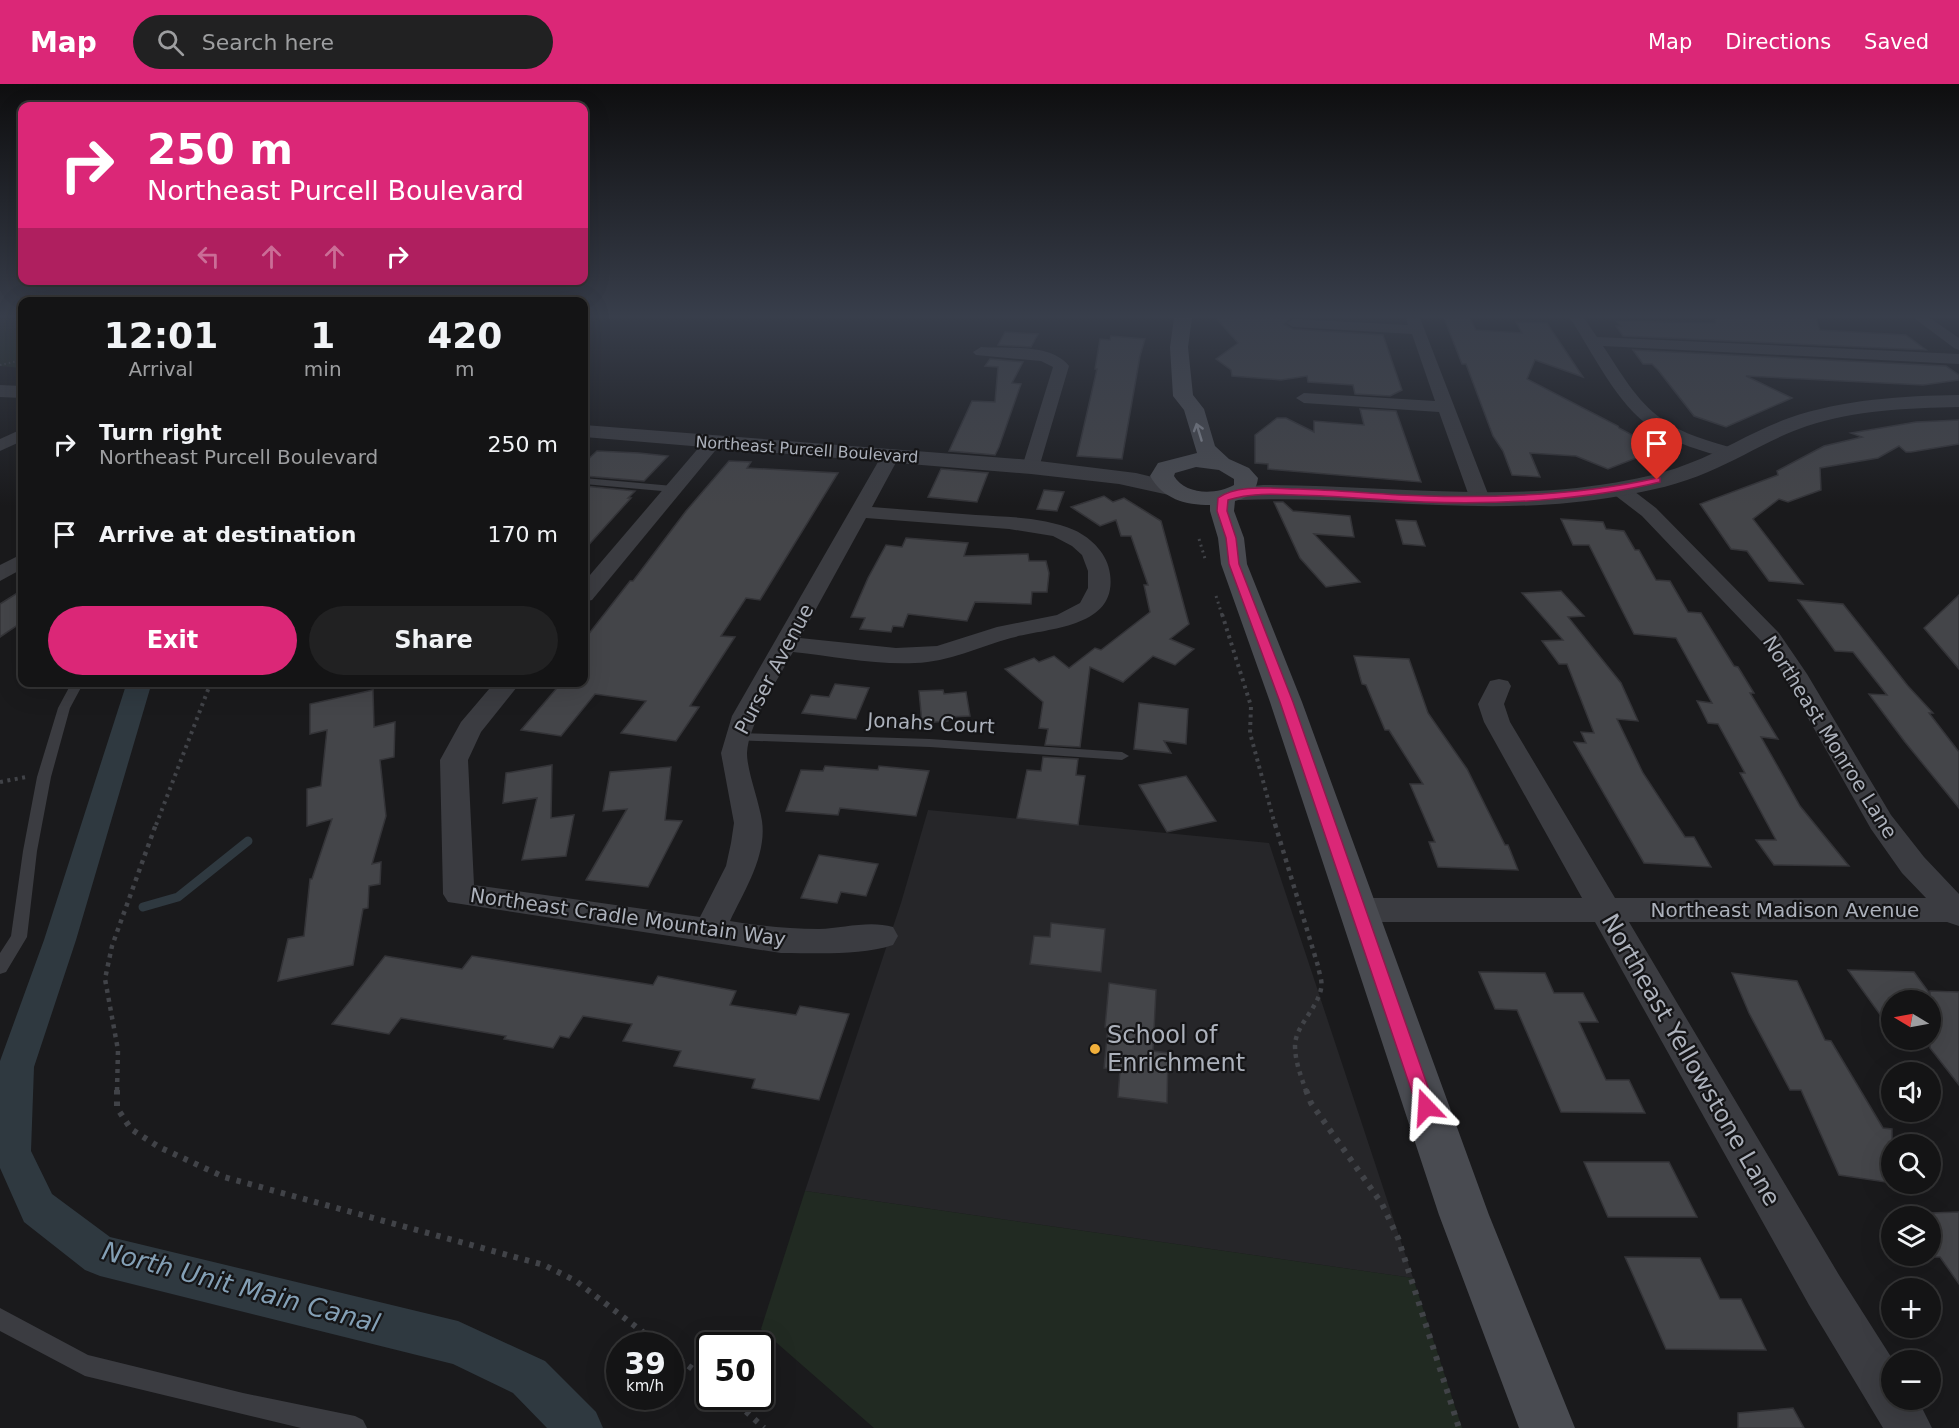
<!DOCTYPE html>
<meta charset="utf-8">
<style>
body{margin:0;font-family:"DejaVu Sans",sans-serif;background:#212122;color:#f1f3f6;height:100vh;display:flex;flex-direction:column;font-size:22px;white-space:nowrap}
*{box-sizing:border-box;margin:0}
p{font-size:20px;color:#9d9ea0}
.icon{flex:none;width:33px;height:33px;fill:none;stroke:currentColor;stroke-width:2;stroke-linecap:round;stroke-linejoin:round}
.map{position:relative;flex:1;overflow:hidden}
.sheet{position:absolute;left:18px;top:213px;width:570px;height:390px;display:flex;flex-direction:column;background:#141415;border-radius:12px;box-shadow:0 6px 24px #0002,0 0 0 2px #333334}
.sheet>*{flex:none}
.banner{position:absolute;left:18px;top:18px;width:570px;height:183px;border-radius:12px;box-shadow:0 6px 24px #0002,0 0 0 2px #333334;background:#db2777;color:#fff;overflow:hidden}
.needle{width:39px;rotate:280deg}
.buttons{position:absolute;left:1881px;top:906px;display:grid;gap:12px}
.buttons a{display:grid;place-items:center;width:60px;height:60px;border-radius:50%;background:#141415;box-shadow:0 6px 24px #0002,0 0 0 2px #333334;font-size:30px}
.speed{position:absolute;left:606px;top:1248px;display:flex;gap:12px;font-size:30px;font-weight:700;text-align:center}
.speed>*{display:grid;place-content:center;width:78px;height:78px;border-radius:50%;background:#141415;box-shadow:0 6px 24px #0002,0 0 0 2px #333334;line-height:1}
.speed small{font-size:15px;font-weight:400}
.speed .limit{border:3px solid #111;border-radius:9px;background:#fff;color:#111}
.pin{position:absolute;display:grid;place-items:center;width:51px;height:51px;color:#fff;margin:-62px -26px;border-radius:50% 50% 50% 0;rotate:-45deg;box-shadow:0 0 6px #0007}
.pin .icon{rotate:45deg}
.me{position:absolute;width:66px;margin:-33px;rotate:340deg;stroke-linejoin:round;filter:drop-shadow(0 0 4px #0008)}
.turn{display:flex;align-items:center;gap:21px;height:126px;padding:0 30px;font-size:27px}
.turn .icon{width:78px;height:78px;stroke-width:2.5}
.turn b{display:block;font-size:42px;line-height:51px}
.lanes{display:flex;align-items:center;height:57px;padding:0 30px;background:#0003;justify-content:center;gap:30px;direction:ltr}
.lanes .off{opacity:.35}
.eta{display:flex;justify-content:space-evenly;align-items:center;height:102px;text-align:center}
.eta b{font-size:36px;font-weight:800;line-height:42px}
.action{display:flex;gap:12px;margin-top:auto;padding:12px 30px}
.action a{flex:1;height:69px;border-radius:36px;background:#db2777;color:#fff;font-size:24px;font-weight:800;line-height:69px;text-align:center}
.action a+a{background:#212122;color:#f1f3f6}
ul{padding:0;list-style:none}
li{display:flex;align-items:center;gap:18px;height:90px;padding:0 30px}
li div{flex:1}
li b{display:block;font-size:22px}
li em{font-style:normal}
header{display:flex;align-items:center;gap:36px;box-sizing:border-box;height:84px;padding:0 30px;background:#db2777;color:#fff}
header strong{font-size:28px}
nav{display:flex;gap:33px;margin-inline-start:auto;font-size:21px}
.search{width:420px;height:54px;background:#212122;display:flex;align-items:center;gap:15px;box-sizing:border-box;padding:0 21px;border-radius:33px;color:#9d9ea0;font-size:22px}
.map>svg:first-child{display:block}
.built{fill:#262629}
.green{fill:#212a22}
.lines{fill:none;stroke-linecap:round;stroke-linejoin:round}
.stream{stroke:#2f3940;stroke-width:9}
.canal{fill:#2f3940;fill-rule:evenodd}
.building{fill:#444549;stroke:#343438;stroke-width:1.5}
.path-far4{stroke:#414348;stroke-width:2;stroke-dasharray:1.5 3;stroke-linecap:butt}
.path-far3{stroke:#414348;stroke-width:3;stroke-dasharray:2 4;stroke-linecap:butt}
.path-far2{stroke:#414348;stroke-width:4;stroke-dasharray:3 4.5;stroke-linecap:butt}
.path-far1{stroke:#414348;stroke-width:4.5;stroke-dasharray:4 5;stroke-linecap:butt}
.path{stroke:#414348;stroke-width:6;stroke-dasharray:4.5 7;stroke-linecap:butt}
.service{fill:#3b3c41;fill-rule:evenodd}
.minor{fill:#3b3c41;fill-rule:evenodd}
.tertiary{fill:#3b3c41;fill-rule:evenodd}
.secondary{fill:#494b51;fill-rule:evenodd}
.oneway{stroke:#898d96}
.route{fill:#db2777;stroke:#8e194d;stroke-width:1.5}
.poi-dot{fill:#f2b03b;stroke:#151517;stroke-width:2}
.labels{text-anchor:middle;stroke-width:4.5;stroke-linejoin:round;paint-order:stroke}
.far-street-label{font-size:16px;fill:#acb1bb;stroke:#151517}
.street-label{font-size:20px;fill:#acb1bb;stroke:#151517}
.near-poi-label{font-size:24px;fill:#acb1bb;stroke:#151517;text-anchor:start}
.near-street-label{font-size:24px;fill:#acb1bb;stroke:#151517}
.near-water-label{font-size:26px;font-style:italic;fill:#84a0b6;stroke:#151517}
</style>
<header>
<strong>Map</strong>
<div class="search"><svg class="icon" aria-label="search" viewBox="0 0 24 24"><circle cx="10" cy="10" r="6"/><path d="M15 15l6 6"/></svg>Search here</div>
<nav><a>Map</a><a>Directions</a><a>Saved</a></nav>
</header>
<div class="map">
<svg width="1959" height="1344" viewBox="0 0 1959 1344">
<rect width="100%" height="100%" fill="#1a1a1c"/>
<polygon class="built" points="928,726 1269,759 1413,1194 805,1107 901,819"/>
<g class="green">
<polygon points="0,234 22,234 22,284 0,282"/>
<polygon points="805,1107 1413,1194 1462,1344 874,1344 761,1245"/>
</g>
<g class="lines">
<polyline class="stream" points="143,823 178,813 248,757"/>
<polygon class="canal" points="127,598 152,598 76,856 34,983 31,1067 52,1110 110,1153 458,1237 545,1277 596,1328 603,1344 547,1344 513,1309 453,1280 100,1192 85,1186 24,1138 0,1084 0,977 44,856"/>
</g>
<g class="building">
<polygon points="1216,234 1290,234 1284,240 1293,245 1383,251 1402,306 1390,312 1355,310 1353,301 1308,298 1307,292 1281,296 1232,292 1231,286 1216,275 1238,259"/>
<polygon points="1444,234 1470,234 1476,246 1522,249 1516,238 1547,239 1583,293 1535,276 1527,295 1618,342 1619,344 1634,352 1637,351 1662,364 1608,385 1576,372 1530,369 1540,393 1512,391 1503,367 1493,352 1466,280 1462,280"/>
<polygon points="1716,234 1816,234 1820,246 1906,251 1926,266 1623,252 1616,242 1621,242 1616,237 1715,239"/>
<polygon points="1005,248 1038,250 1031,263 998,261"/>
<polygon points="1111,252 1145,255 1140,272 1122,375 1077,372 1097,285 1095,285 1100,255 1110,256"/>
<polygon points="1633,266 1946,282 1959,291 1959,296 1923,301 1746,292 1792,314 1726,343 1694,332 1658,286 1652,280 1643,280"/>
<polygon points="990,275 1023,278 1012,299 1021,300 999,363 995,371 949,367 972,317 995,318 998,283 985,282"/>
<polygon points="1360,325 1396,327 1421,398 1268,385 1268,380 1255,379 1255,351 1277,334 1286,334 1314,348 1314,337 1364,341"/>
<polygon points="1959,336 1959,360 1911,368 1906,368 1899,362 1878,374 1820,384 1821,406 1788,418 1779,415 1753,435 1803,500 1769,497 1747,467 1731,465 1700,420 1778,391 1777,387 1824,362 1862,353 1851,349 1916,338"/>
<polygon points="597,367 639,369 668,372 644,397 584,392 584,379"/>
<polygon points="729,377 751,378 747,384 838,389 760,516 746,514 721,552 735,553 690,622 699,623 676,657 621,649 646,617 595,610 561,652 521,646 562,598 584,598 584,556 630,497 633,497 686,427"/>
<polygon points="941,385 988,389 977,418 928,413"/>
<polygon points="584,402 635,407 628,414 631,414 584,466"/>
<polygon points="1044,406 1064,408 1057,427 1037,425"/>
<polygon points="1104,412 1113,418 1124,414 1161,437 1189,540 1170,555 1194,565 1175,581 1153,572 1123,598 1090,583 1080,663 1045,661 1048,645 1039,644 1043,618 1005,585 1034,574 1039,578 1054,572 1069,584 1095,564 1101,566 1150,528 1144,501 1148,501 1131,452 1121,452 1116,436 1100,442 1071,423"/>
<polygon points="1274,418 1283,418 1293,427 1350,432 1354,453 1314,450 1360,498 1326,503 1300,474"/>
<polygon points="1561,435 1603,438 1606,445 1624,447 1635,466 1639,466 1656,496 1670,497 1688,528 1701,529 1734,582 1738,583 1754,609 1750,609 1778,655 1761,653 1800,722 1849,782 1774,781 1756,756 1776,756 1740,689 1745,689 1718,640 1708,639 1697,617 1712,619 1676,554 1634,550 1589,461 1573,461"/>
<polygon points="1396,436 1416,437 1425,462 1403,460"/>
<polygon points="906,454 968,459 964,472 1028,470 1029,477 1046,477 1049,489 1047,508 1032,508 1031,520 975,518 967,537 908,530 903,543 893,542 891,548 860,545 865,534 851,533 868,494 886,461 902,463"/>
<polygon points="22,506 22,538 0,553 0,520"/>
<polygon points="1561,507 1584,532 1568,533 1621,599 1638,637 1617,635 1643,689 1685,753 1694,753 1711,783 1644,779 1574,658 1586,659 1581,648 1594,649 1567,580 1559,580 1542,557 1563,556 1522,509"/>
<polygon points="1959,511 1959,585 1924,544"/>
<polygon points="1798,516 1843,520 1908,602 1933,629 1929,629 1959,668 1959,724 1905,658 1869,610 1887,611 1853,568 1835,567"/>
<polygon points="1354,572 1409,575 1428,629 1467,685 1505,761 1508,761 1518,786 1438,783 1429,758 1435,758 1410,700 1423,700 1389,646 1385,646 1366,601 1362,600"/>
<polygon points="835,600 869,604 856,635 802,629 811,611 829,613"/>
<polygon points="373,606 374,643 395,638 394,673 380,676 386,732 372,780 381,778 380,800 369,802 368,824 363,825 353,881 278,897 288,855 304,852 310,795 312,795 332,735 307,742 307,705 321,702 327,646 310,650 310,620"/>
<polygon points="943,606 944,610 966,608 970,632 948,633 948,637 922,639 919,607"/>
<polygon points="1139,619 1188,625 1186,660 1164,657 1171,669 1134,665"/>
<polygon points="1043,673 1078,675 1076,691 1085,692 1078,741 1017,734 1027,686 1041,687"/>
<polygon points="552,681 551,734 574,731 566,772 522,776 537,714 503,719 506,689"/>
<polygon points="825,682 878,686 879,682 929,687 916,732 840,724 838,731 786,727 801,686 823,687"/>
<polygon points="671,683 665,736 682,737 648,803 586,796 627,725 603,727 610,688"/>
<polygon points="1186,692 1216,737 1167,748 1139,701"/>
<polygon points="819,771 878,780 866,812 841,808 837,819 801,814"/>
<polygon points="1051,839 1105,845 1101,888 1030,880 1034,852 1050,853"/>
<polygon points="385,872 462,885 472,872 653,901 658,892 736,907 730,921 796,931 800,922 849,930 819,1016 752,1004 755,995 674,982 681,967 623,957 632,940 583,932 569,954 560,952 553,964 504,955 506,952 401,934 389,950 332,940"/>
<polygon points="1848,886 1914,888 1930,910 1930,907 1959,908 1959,1001 1930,964 1930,916 1892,916 1892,947"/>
<polygon points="1479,888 1545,889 1554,909 1583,909 1598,938 1579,938 1606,996 1629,996 1645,1029 1561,1028 1517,926 1495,925"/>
<polygon points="1732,889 1797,897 1825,956 1831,957 1883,1044 1892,1045 1892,1099 1839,1091 1801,1006 1790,1006 1749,929"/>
<polygon points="1109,899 1156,906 1153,967 1168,969 1167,1019 1118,1013 1120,986 1104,984 1108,943 1105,943"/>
<polygon points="1584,1078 1669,1078 1697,1133 1608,1133"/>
<polygon points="1959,1128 1959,1200 1940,1173 1930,1173 1930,1129"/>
<polygon points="1625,1173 1700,1174 1720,1215 1741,1215 1766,1266 1666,1265"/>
<polygon points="1793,1324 1804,1344 1738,1344 1738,1329"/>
</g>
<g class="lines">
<polyline class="path-far4" points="0,281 22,276"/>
<g class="path-far3">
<polyline points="1199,455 1206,478"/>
<polyline points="1216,512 1222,531"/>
</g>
<g class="path-far2">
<polyline points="1222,530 1251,622 1250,649 1275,741"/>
<polyline points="0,698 26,693"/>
<polyline points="156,741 211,598"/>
</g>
<g class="path-far1">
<path d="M1275 740 1318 882C1319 889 1323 898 1321 905 1317 925 1296 941 1295 961 1295 978 1301 992 1306 1007"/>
<polyline points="117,1007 118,966 105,895 112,862 156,740"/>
</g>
<g class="path">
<polyline points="117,1006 117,1024 131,1045 159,1063 224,1093 544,1181 576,1197 661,1262"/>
<polyline points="1306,1006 1311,1019 1382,1120 1398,1154 1459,1344"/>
<polyline points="670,1268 710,1298"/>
<polyline points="729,1312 764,1344"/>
</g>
<g class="service">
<polygon points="584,394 673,402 678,405 673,408 584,400"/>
<polygon points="72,598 84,598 70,624 51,693 37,767 27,853 6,888 0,890 0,869 11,852 23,767 37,693 58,624"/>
<polygon points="737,649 930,655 1122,668 1129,672 1122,676 930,663 732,656 730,653 732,650"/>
<polygon points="0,1224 88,1271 243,1309 355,1332 363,1336 367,1344 301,1344 85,1292 0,1247"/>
</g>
<g class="minor">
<polygon points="1406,234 1420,234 1490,415 1487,419 1473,419 1470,415 1439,328 1304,319 1296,314 1304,309 1435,317 1412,250 1293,243 1286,239 1293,235 1408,241"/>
<path d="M1570 234H1584L1597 253 1959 270V280L1603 262C1620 287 1636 317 1662 335 1683 351 1711 357 1735 365L1738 369 1735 373 1729 374C1703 368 1674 359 1652 344 1617 321 1593 269 1570 234Z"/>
<polygon points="1914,234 1930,234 1959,254 1959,266 1954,264"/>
<path d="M981 263C1007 265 1051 259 1069 282L1038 387H1024L1022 383 1053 283 1041 277 976 271 973 268Z"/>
<polygon points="22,345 22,357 0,367 0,355"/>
<polygon points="713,353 719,354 722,358 719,362 592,516 584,518 584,498 707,354"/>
<path d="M891 366 897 367 900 371 872 423C907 426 941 428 976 431 1008 433 1044 433 1074 446 1092 454 1108 471 1110 490 1118 545 1045 544 1011 554 979 563 949 578 915 579 874 581 833 572 793 568 779 593 748 641 747 669 747 687 759 717 762 737 767 772 744 807 730 837 760 842 789 845 819 845 843 844 870 836 893 843L898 852 893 861C859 872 817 869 781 869L448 818 443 810 440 676 461 638 495 598H521L481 648 468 676 474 801 700 833 726 782 731 759 734 739 721 669 732 632 882 371 885 367ZM866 434 1009 445 1053 452 1072 462 1082 471 1088 487V504L1080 519 1057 531 997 543 937 562 896 564 800 554Z"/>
<polygon points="1619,399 1626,401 1656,424 1779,549 1807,590 1891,731 1924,773 1959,810 1959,842 1947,838 1629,838 1839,1191 1893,1276 1892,1316 1918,1316 1932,1344 1883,1344 1809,1221 1595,838 1358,838 1347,834 1342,826 1347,818 1358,814 1582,814 1484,638 1478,620 1490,597 1499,595 1508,597 1511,602 1504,620 1510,638 1615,814 1926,814 1902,789 1871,745 1783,590 1762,558 1642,432 1612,409 1609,405 1612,401"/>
<polygon points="22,470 22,485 0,497 0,481"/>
</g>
<g class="tertiary">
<polygon points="0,301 22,302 22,314 0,313"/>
<path d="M1959 311V323C1908 324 1855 326 1807 342 1772 354 1741 374 1708 388 1681 400 1650 407 1620 412 1492 435 1368 411 1240 416L1232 414 1228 409 1232 404 1263 401C1385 401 1508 420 1629 396 1650 392 1671 387 1690 379 1724 366 1755 346 1789 334 1844 315 1902 312 1959 311Z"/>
<polygon points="584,341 1031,376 1136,389 1177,399 1181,404 1177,409 1169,411 1119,400 1031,390 584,353"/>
</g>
<path class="secondary" d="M1174 234H1192L1188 263 1193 311 1204 325 1215 362 1229 375 1249 384 1258 394C1256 409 1249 413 1235 417L1234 427 1244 454 1247 480 1302 618 1489 1131 1575 1344H1519L1439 1131 1270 618 1221 480 1218 454 1210 427V421C1185 421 1163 415 1150 392L1158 379 1197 369 1184 326 1173 312 1170 263ZM1196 383 1219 386 1234 395V401C1216 411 1185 411 1174 392L1175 389Z"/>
</g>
<defs><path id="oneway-shaft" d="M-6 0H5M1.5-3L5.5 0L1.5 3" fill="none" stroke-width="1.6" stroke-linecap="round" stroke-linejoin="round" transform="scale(1.5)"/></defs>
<use class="oneway" href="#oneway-shaft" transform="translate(1199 348) rotate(-107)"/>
<linearGradient id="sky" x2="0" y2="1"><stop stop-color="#0e0e0f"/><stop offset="0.55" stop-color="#383e4b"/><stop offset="1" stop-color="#383e4b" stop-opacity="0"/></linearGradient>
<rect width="1959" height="422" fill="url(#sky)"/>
<path class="route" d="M1657 394H1660V398C1587 416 1499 421 1424 418 1381 416 1339 412 1296 411 1273 410 1250 409 1228 416L1227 427 1236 454 1239 480 1293 618 1435 1023 1433 1029 1426 1032 1419 1029 1280 618 1229 480 1226 454 1217 427 1218 414C1238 399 1275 405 1298 405 1341 406 1383 411 1426 412 1502 414 1582 411 1657 394Z"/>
<circle class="poi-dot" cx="1095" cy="965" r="6"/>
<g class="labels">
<g class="far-street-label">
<text transform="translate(807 365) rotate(4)" y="6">Northeast Purcell Boulevard</text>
</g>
<g class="street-label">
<text transform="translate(774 585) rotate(-62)" y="7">Purser Avenue</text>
<text transform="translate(931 639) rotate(3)" y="7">Jonahs Court</text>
<text transform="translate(1830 653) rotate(58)" y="7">Northeast Monroe Lane</text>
<text x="1785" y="833">Northeast Madison Avenue</text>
<text transform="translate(628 833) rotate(8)" y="7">Northeast Cradle Mountain Way</text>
</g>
<g class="near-poi-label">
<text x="1107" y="959">School of<tspan x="1107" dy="28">Enrichment</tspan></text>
</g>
<g class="near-street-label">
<text transform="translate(1691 976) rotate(60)" y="8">Northeast Yellowstone Lane</text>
</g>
<g class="near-water-label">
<text transform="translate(241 1203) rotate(15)" y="9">North Unit Main Canal</text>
</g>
</g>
</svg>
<div class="buttons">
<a><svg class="needle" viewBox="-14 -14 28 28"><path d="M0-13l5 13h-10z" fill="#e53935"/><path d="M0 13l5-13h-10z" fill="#9d9ea0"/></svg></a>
<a><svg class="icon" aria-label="sound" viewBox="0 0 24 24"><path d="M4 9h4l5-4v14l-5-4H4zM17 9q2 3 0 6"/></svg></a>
<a><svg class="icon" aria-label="search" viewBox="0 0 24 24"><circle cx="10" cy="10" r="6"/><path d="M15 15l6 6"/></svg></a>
<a><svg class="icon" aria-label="layers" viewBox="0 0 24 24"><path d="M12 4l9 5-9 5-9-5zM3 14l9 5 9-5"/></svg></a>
<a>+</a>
<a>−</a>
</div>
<div class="speed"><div>39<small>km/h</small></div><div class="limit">50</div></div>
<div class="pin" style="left:1657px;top:396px;background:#d93025"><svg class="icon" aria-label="arrive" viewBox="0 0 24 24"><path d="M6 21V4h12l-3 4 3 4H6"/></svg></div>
<svg class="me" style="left:1426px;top:1023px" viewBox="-20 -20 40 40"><path d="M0-17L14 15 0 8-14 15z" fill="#db2777" stroke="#fff" stroke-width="4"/></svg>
<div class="banner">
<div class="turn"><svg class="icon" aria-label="right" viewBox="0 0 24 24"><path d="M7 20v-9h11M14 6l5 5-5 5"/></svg><div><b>250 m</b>Northeast Purcell Boulevard</div></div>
<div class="lanes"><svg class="icon off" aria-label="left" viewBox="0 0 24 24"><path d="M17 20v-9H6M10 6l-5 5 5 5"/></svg><svg class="icon off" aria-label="ahead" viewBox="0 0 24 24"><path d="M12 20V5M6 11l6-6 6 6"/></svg><svg class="icon off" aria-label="ahead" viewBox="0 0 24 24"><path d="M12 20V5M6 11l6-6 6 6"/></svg><svg class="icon" aria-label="right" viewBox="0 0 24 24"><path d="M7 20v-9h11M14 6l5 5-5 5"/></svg></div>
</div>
<section class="sheet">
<div class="eta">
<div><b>12:01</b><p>Arrival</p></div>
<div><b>1</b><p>min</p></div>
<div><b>420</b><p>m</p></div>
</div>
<ul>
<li><svg class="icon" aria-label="right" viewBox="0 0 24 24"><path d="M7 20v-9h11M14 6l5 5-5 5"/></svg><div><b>Turn right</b><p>Northeast Purcell Boulevard</p></div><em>250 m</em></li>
<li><svg class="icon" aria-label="arrive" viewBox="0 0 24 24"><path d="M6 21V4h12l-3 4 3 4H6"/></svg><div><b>Arrive at destination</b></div><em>170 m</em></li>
</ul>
<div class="action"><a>Exit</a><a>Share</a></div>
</section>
</div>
